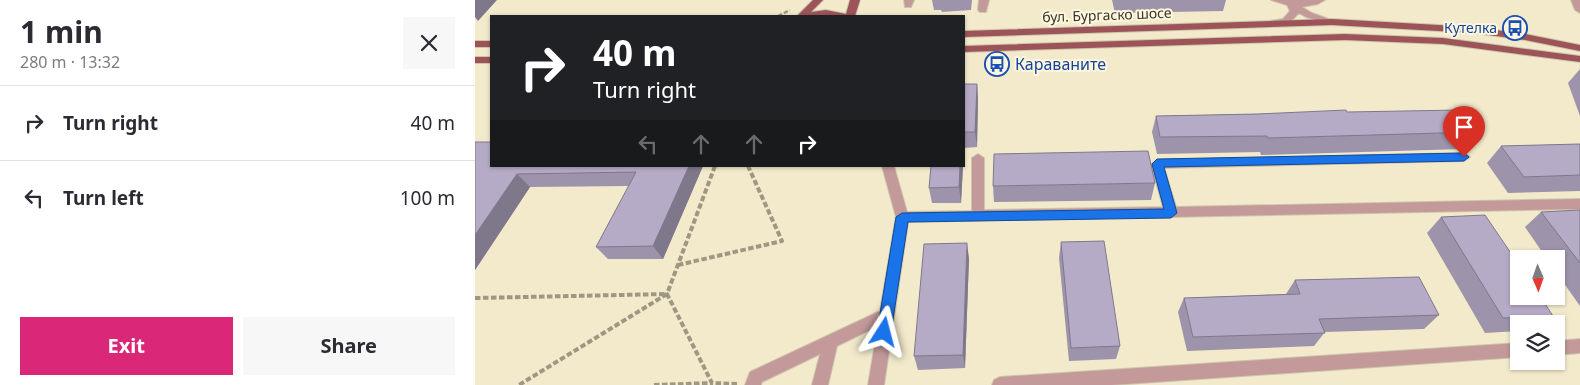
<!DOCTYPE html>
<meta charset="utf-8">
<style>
body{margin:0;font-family:"Noto Sans",sans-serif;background:#f7f7f7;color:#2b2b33;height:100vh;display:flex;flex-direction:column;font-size:19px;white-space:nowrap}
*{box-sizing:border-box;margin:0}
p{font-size:16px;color:#7c7c81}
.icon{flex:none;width:28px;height:28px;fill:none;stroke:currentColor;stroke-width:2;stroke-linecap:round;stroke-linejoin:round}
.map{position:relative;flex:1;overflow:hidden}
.details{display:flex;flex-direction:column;background:#fff;width:475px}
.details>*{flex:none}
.hud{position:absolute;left:15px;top:15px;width:475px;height:152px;border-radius:0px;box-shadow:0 1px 4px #0004;background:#202124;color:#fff;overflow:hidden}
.needle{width:32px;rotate:178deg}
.controls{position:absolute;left:1035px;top:250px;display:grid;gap:10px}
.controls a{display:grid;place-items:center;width:55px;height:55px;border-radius:0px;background:#fff;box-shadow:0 1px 4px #0004;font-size:25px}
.pin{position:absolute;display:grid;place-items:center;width:42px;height:42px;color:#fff;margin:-51px -21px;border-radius:50% 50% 50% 0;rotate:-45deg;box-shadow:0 0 5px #0007}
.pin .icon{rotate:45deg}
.me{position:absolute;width:55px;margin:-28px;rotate:9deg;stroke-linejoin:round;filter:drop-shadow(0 0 4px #0008)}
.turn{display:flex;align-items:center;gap:18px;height:105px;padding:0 20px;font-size:22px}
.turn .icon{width:65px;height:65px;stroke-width:2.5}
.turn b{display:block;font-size:35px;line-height:42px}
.lanes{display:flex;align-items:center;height:48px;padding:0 20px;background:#0003;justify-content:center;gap:25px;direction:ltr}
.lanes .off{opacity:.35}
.round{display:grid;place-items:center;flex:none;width:52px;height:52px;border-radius:0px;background:#f7f7f7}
.head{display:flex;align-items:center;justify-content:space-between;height:85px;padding:0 20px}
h1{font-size:30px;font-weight:700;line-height:38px}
.cta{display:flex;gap:10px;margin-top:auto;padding:10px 20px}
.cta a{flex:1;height:58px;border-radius:0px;background:#db2777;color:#fff;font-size:20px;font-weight:700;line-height:58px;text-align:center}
.cta a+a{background:#f7f7f7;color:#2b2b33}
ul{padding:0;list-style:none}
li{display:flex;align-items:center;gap:15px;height:75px;padding:0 20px;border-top:1px solid #e1e1e2}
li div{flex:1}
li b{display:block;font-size:19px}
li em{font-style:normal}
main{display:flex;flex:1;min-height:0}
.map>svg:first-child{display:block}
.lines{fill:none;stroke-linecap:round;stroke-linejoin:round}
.minor-casing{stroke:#cec6ac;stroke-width:2}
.major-casing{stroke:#cec6ac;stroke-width:2}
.path-far1{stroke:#9e9782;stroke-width:2.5;stroke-dasharray:4.5 2;stroke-linecap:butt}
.path{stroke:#9e9782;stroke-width:4;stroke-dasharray:5.5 2.5;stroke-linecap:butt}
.minor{fill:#c3999a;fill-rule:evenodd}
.major{fill:#9c5458;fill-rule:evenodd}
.wall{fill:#9d93aa}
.shaded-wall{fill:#7f788b}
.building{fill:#b6abc6;stroke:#7f788b}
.route{fill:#1a73e8;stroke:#114b97}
.labels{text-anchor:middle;stroke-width:4;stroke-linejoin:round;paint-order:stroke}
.far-street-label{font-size:14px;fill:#39352a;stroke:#fef7df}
.far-transit-label{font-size:14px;fill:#164399;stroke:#fef7df;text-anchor:end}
.transit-label{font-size:16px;fill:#164399;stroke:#fef7df;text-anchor:start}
</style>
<main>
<section class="details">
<div class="head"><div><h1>1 min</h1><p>280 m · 13:32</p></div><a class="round"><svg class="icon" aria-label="close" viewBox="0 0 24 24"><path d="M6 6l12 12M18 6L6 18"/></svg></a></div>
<ul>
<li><svg class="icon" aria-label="right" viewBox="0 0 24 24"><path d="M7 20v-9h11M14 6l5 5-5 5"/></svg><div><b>Turn right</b></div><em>40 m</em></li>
<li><svg class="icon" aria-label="left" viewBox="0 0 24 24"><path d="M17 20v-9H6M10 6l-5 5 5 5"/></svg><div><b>Turn left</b></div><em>100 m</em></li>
</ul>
<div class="cta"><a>Exit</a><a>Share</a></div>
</section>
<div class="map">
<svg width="1105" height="385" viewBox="0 0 1105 385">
<rect width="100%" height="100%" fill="#f3eacc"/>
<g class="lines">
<defs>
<g id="minor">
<polygon points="429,0 439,0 436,7 430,7"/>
<polygon points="504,0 514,0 511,12 505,12 503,10"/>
<polygon points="796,0 850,0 843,4 827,7 837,13 862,22 857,25 831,17 824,13 814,23 795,25 795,21 808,19 815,11 812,5"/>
<polygon points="1096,0 1105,0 1105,13 1100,10"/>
<polygon points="989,153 995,157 989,161 689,168 701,207 1105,199 1105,209 433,222 409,385 393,385 403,326 362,346 353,385 337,385 345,354 287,382 286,385 270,385 275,372 405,311 421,217 407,166 419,166 432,212 497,211 497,158 503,154 509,158 509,210 688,207 676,164 682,160"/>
<polygon points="1105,339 1105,353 1081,355 1081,341"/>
<polygon points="1044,343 1044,357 637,385 517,385 519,380 525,377"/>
</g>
<g id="major">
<polygon points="338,0 348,0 336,12 351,10 371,14 375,0 385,0 380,16 322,16"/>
<polygon points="857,19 999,27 1050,34 1105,45 1105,51 1050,40 999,33 857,25 489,37 489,31"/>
<polygon points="870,34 968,38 1105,56 1105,62 968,44 870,40 489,52 489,46"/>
<rect x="0" y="41" width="16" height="6"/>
<rect x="0" y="57" width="16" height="6"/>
</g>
</defs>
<use href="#minor" class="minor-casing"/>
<use href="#major" class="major-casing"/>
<polyline class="path-far1" points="303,16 315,10"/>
<g class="path">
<polyline points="240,166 192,294 237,383 262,384"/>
<polyline points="203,265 307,241 273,166"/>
<polyline points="0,298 192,294 44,385"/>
<polyline points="179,385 237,383"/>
</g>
<use href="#minor" class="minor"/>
<use href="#major" class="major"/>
</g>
<g class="wall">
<polygon points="457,0 497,0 496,10 467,12 466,10 459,10"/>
<polygon points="637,0 751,0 748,11 640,13"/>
<polygon points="1105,69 1105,116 1093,83"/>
<polygon points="489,84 502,84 503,100 502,147 489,148"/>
<polygon points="872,112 1001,132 988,149 786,155 785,152 682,154 677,132 681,116"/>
<polygon points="0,142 16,166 228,166 188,259 133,259 121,247 154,186 55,187 0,270"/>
<polygon points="1105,144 1105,191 1033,193 1012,163 1026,146"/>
<polygon points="488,166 486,203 457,203 454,188"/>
<polygon points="680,183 676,200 519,202 518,186"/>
<polygon points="1105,210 1105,306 1081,272 1081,259 1072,259 1050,227 1066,212"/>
<polygon points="966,217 1078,316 1068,324 1044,324 1044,331 1010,333 952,233"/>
<polygon points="586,242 645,346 641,359 594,361 584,258"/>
<polygon points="494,258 490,368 443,370 439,356"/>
<polygon points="820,280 964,315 949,329 850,332 839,346 712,351 703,312 709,298 811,294"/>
</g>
<g class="shaded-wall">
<polygon points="0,0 22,0 3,21 0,17"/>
<polygon points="502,84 503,100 502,147 500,132"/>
<polygon points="214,166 228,166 188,259 178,246"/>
<polygon points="485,166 488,166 486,203 484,187"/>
<polygon points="42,174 55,187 0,270 0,235"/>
<polygon points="492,243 494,258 490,368 488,355"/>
</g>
<g class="building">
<polygon points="489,84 502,84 500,132 489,132"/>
<polygon points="871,110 872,112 985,110 1001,132 793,138 792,136 685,137 681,116 783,114"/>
<polygon points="0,142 16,142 16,166 214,166 178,246 121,247 161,172 42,174 0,235"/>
<polygon points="1105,144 1105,175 1049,177 1026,146"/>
<polygon points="673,151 680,183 518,186 519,154"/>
<polygon points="456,166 485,166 484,187 454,188"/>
<polygon points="1105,210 1105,263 1066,212"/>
<polygon points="1010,215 1044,265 1044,296 1065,296 1078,316 1028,318 966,217"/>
<polygon points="629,241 645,346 596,348 586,242"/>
<polygon points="492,243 488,355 439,356 449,244"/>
<polygon points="944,277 964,315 844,319 850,333 718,337 709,298 825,294 820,280"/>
</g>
<polygon class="route" points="989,153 994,157 989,161 689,167 702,213 696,218 433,222 416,332 414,337 409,338 404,337 402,332 421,217 427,213 689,209 677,164 682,159"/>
<defs>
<symbol id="bus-ring" viewBox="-11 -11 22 22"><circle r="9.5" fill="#fef7df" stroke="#1a4fb4" stroke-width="1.5"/><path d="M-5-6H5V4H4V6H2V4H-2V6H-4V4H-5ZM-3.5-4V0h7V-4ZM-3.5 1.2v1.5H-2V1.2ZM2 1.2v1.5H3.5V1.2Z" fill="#1a4fb4"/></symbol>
</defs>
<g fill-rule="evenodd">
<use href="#bus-ring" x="1026" y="14" width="28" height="28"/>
<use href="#bus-ring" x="508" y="50" width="28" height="28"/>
</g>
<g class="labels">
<g class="far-street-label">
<text transform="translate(632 15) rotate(-2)" y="5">бул. Бургаско шосе</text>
</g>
<g class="far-transit-label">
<text x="1022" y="33">Кутелка</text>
</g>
<g class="transit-label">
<text x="540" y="70">Караваните</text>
</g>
</g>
</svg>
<div class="controls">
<a><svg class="needle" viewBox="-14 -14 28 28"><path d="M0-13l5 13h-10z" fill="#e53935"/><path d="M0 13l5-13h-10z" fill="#7c7c81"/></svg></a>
<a><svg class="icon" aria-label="layers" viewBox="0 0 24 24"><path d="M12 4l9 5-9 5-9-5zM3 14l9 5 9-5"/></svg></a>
</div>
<div class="pin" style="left:989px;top:157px;background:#d93025"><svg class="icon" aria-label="arrive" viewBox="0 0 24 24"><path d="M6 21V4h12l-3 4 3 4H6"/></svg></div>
<svg class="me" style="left:409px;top:332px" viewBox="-20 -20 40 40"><path d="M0-17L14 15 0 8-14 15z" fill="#1a73e8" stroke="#fff" stroke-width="4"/></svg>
<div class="hud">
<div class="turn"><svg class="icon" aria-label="right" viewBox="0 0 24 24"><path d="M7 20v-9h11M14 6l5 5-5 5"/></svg><div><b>40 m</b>Turn right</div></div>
<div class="lanes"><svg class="icon off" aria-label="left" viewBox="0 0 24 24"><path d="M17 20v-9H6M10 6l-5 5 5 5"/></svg><svg class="icon off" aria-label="ahead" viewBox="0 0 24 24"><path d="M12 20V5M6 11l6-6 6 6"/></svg><svg class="icon off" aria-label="ahead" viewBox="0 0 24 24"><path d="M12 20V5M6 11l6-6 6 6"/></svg><svg class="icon" aria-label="right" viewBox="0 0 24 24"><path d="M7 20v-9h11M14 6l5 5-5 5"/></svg></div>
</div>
</div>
</main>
